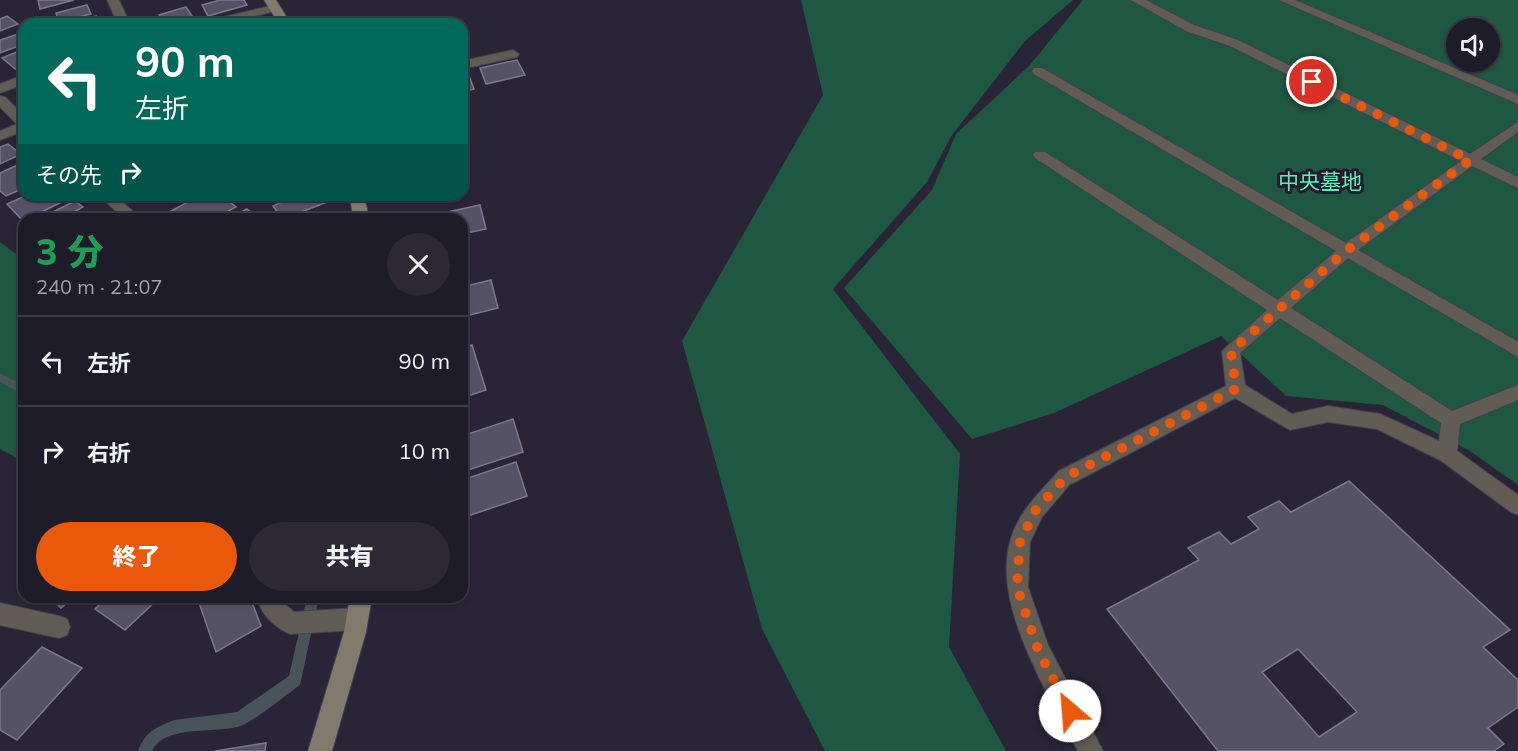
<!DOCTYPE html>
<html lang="ja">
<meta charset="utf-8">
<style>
body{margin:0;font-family:Mulish,"Noto Sans JP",sans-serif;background:#2c2935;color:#f1f3f6;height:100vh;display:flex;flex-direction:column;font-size:22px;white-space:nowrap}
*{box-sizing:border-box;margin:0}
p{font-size:20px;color:#a1a1a8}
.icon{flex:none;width:33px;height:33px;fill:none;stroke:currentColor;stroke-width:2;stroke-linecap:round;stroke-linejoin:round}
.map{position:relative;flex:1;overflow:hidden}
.details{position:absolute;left:18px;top:213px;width:450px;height:390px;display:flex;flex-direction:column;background:#1f1c29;border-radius:18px;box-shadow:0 2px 4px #0004,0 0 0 2px #3c3a46}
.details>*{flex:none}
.banner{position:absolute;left:18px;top:18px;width:450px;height:183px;border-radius:18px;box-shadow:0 2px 4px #0004,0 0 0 2px #3c3a46;background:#00695c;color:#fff;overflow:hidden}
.tools{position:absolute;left:1446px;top:18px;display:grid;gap:12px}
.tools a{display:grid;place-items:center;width:54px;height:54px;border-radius:50%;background:#1f1c29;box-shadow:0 2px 4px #0004,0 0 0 2px #3c3a46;font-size:30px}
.pin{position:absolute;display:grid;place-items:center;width:51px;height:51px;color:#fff;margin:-26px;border:3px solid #fff;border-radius:50%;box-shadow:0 2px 6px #0007}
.me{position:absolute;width:66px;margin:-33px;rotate:333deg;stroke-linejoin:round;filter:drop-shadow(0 0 4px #0008)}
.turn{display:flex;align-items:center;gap:21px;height:126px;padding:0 18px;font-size:27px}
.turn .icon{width:78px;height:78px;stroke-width:2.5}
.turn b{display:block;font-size:42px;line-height:51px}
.then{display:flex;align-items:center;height:57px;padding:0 18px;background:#0003;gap:12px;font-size:22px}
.round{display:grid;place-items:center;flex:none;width:63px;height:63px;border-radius:32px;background:#2c2935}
.head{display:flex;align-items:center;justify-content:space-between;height:102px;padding:0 18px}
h1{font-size:36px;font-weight:800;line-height:45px;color:#1e9e55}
.button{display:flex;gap:12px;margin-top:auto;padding:12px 18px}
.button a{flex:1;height:69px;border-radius:36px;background:#ea580c;color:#fff;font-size:24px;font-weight:800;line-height:69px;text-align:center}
.button a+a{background:#2c2935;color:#f1f3f6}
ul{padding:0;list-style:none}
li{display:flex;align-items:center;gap:18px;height:90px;padding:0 18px;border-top:2px solid #3c3a46}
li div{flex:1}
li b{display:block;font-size:22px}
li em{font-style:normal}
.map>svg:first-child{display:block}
.green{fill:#1e5742;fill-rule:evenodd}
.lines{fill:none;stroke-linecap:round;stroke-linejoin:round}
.stream{fill:#49535a;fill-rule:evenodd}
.building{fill:#565266;stroke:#7b778d;stroke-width:1.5;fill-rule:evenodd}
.lane-casing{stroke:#444051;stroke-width:2}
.street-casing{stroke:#444051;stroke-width:2}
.secondary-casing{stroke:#444051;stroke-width:2}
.lane{fill:#615d54;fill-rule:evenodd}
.street{fill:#615d54;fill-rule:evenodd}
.secondary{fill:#817b6d;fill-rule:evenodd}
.route{stroke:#ea580c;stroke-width:10;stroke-dasharray:0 18}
.labels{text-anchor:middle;stroke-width:6;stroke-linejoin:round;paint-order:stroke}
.park-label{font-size:21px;fill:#57f1b7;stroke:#201c2d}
</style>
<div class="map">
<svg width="1518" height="751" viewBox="0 0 1518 751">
<rect width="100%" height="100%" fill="#292537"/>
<g class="green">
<polygon points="801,0 1073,0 1025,41 952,135 927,182 833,289 960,454 949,647 1006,751 825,751 762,629 682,341 823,95"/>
<path d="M1083 0H1518V485L1470 451 1383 405 1286 396 1221 336 1054 413 972 439 844 288 932 190 956 134 1029 66ZM1456 28H1490V62H1456Z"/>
<polygon points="0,242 24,260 24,462 0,449"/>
</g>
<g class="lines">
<g class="stream">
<polygon points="0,373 24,386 24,395 0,382"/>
<path d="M307 597H319L300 685C283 697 261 716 243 725 220 735 165 723 152 751H138C146 731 155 728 174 720L237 712 289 676Z"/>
</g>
</g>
<g class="building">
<polygon points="38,0 74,0 40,9"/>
<polygon points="220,0 244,0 247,5 208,16 202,5"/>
<polygon points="87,5 91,14 59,22 56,13"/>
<polygon points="186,7 194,19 176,24 164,24 159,15"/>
<polygon points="7,16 18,24 0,31 0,19"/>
<polygon points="96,16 100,24 68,24"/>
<polygon points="153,17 156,24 137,24 136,22"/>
<polygon points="24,32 24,44 0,53 0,40"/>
<polygon points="24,49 24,68 18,71 2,58"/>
<polygon points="517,60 525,75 486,84 480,68"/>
<polygon points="468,73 474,89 462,92 462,74"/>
<polygon points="8,144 21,154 0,164 0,147"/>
<polygon points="24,162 24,188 6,196 0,191 0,173"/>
<polygon points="27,195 58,195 64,201 23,221 7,204"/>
<polygon points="201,195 220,195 236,207 214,219 178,219 169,212"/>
<polygon points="298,195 325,195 330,201 283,219 273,206"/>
<polygon points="75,201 83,207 74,212 81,218 79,219 39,219"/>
<polygon points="480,205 486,229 462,234 462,219 416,219"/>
<polygon points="247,209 261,219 228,219"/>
<polygon points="491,280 498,308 462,317 462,287"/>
<polygon points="472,345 486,390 462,398 462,348"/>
<polygon points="513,419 523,452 462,472 462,436"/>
<polygon points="516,462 527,496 462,518 462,480"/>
<path d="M1349 481 1510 630 1483 647 1518 680V707L1488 728 1504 744 1494 751H1218L1107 609 1199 560 1188 548 1219 532 1231 544 1259 529 1248 517 1279 501 1291 512ZM1298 649 1357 712 1319 737 1262 672Z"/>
<polygon points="50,597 74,597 61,608"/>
<polygon points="108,597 160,597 125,630 95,609"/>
<polygon points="204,597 250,597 261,626 216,652 198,600"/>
<polygon points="42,647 82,668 17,740 0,730 0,690"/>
<polygon points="266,743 265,751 215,751"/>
</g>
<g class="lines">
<defs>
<g id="lane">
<path d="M1131 0H1146L1194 25 1238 40 1470 154 1518 122V132L1481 159 1518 177V188L1472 166 1358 250 1518 342V357L1348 258 1291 308 1452 411 1518 385V400L1460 424 1457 451 1518 495V515L1511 512 1440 460 1377 429 1328 422 1290 430 1235 398 1073 483 1066 485 1059 483 1056 477 1059 471 1226 386 1222 351 1267 310 1035 158 1033 155 1035 152H1045L1278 300 1336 251 1034 74 1032 71 1034 68H1042L1346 243 1461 161 1230 46 1186 31ZM1280 318 1441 423 1439 441 1380 414 1328 406 1292 414 1245 385 1240 353Z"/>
<polygon points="1279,0 1295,0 1518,95 1518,104"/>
<path d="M267 597 279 599 294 612 357 608 365 611 368 619 365 627 357 630 290 634C278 629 265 618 260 606L263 599Z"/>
</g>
<g id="street">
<polygon points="107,0 119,0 130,24 118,24"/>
<polygon points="275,5 281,8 279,10 224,24 204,24 206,21"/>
<polygon points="513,50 519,54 517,57 462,69 462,61"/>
<polygon points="24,75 24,84 0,93 0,84"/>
<polygon points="0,96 5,97 24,116 24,131 0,140 0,131 17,124 0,107"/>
<polygon points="99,195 115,195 141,219 124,219"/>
<path d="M1066 469 1073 471 1076 477 1042 517 1030 542 1028 587 1048 645 1103 751H1078C1049 695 992 606 1010 542 1017 513 1040 492 1059 471Z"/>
<polygon points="0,603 59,616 67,619 70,627 67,635 59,638 0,625"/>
</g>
<g id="secondary">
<polygon points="264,0 276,0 291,24 279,24"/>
<polygon points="350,195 364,195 369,219 353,219"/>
<polygon points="350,597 372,597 366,632 332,751 308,751 344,632"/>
</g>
</defs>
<use href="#lane" class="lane-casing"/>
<use href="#street" class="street-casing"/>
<use href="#secondary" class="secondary-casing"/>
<use href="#lane" class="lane"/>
<use href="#street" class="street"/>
<use href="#secondary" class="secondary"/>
</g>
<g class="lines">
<polyline class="route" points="1070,711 1038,650 1017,587 1020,542 1035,511 1066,477 1236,389 1231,351 1346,251 1470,160 1312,82"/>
</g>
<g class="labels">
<g class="park-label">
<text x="1320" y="189">中央墓地</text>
</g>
</g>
</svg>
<div class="tools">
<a><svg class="icon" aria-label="sound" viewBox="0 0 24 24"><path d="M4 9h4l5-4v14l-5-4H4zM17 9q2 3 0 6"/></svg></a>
</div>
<div class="pin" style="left:1312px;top:82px;background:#d93025"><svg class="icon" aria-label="arrive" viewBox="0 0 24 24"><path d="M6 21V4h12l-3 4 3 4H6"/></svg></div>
<svg class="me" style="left:1070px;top:711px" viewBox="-20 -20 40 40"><circle r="19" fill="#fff"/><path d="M0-13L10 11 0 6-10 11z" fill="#ea580c"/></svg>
<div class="banner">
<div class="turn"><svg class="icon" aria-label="left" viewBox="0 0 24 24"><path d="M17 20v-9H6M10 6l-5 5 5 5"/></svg><div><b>90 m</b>左折</div></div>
<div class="then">その先<svg class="icon" aria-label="right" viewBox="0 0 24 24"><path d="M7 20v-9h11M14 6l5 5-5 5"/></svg></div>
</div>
<section class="details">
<div class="head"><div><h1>3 分</h1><p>240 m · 21:07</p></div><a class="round"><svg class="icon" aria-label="close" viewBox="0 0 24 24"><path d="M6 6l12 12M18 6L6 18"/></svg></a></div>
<ul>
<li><svg class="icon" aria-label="left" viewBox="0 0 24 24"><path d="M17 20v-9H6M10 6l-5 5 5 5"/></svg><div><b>左折</b></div><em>90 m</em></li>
<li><svg class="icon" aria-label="right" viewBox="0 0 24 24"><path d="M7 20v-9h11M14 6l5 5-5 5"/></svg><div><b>右折</b></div><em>10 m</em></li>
</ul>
<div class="button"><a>終了</a><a>共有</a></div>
</section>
</div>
